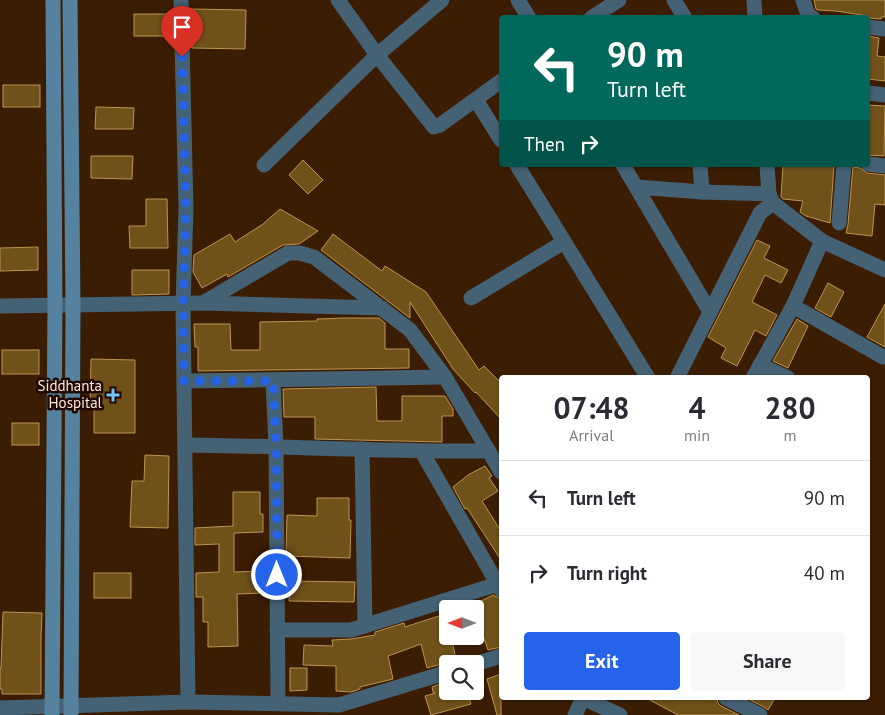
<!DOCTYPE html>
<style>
body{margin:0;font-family:"PT Sans",sans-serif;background:#f7f7f7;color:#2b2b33;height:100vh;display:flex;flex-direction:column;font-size:19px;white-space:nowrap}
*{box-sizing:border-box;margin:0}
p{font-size:16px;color:#7c7c81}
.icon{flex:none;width:28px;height:28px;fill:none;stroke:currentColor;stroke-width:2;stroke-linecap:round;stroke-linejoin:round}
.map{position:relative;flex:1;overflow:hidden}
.panel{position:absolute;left:499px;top:375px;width:371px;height:325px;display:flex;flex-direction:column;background:#fff;border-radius:5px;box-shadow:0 1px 4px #0004}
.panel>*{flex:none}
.hud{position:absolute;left:499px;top:15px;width:371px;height:152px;border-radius:5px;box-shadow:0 1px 4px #0004;background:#00695c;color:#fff;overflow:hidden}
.needle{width:32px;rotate:270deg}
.controls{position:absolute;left:439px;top:600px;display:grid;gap:10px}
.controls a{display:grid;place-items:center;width:45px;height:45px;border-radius:5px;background:#fff;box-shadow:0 1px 4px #0004;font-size:25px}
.pin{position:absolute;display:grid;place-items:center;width:42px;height:42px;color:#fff;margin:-51px -21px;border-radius:50% 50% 50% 0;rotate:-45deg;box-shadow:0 0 5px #0007}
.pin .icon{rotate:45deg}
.me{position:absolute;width:55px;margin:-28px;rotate:0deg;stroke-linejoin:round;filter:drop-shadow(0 0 4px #0008)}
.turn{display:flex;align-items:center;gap:18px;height:105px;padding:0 25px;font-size:22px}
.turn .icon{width:65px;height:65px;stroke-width:2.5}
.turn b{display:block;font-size:35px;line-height:42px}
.then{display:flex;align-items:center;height:48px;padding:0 25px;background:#0003;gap:10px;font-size:19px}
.eta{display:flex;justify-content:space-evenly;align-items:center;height:85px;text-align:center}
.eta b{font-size:30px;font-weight:700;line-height:35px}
.cta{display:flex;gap:10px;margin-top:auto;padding:10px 25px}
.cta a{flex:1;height:58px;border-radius:5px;background:#2563eb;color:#fff;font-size:20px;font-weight:700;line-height:58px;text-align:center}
.cta a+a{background:#f7f7f7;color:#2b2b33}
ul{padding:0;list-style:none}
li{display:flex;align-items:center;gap:15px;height:75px;padding:0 25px;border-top:1px solid #e1e1e2}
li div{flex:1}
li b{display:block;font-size:19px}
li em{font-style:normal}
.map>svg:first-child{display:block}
.building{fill:#70511a;stroke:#bd9450}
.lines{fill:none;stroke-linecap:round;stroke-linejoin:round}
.street{stroke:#456174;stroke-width:15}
.secondary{stroke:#54829f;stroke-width:15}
.route{stroke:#2563eb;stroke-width:9;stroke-dasharray:0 16.2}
.poi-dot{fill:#71c1f5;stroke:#1e0800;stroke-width:2}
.labels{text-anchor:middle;stroke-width:5;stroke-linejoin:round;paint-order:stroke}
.poi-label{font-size:15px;fill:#fde8da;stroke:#1e0800;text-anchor:end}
</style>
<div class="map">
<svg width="885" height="715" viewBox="0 0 885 715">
<rect width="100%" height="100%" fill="#3b1d03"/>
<g class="building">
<polygon points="814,0 885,0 885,17 881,17 881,19 868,18 868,16 836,11 818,10 816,9"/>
<polygon points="191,9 246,10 245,49 192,48"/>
<rect x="134" y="14" width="38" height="22"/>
<polygon points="868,36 879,38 877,56 885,57 885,81 868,79"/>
<rect x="3" y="85" width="37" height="22"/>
<polygon points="868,105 885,106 884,156 868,155"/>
<polygon points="96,107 134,108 133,129 95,129"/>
<polygon points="91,156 133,156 132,179 91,178"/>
<polygon points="303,160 323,180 308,194 289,175"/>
<polygon points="783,165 834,166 830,223 806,216 800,212 803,201 783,199 781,197"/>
<polygon points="853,167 860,168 867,173 885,175 885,205 875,204 872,236 846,233 848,224"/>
<polygon points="146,199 167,199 168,248 130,248 129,226 146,226"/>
<polygon points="280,209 318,231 299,244 283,245 228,277 227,274 202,288 193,272 194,255 230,234 235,242 263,224"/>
<polygon points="333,234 382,271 385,266 426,292 479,370 484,366 501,383 501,419 476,392 475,393 453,369 410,302 410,318 321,250"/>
<polygon points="757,240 770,246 764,258 788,270 781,283 765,275 752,302 777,315 766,336 755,330 737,366 721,358 726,348 708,337"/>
<polygon points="38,247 38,270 0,271 0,248"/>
<polygon points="132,270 169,270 169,294 132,295"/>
<polygon points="828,283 844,292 831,317 815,308"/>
<polygon points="885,304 885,347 867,337"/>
<polygon points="343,318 379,318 385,323 385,349 409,349 409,368 198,371 198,347 195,347 194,324 230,324 231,350 260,350 260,322 317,321 317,319"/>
<polygon points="797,319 808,326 788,368 773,361"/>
<rect x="2" y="350" width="37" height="24"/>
<polygon points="91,359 135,360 135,433 94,433 94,407 90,407"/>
<polygon points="376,387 377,421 402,421 402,396 445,396 453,409 453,416 442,416 442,442 315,439 315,417 284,417 283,389"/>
<rect x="12" y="423" width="27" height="22"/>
<polygon points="145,455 169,456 168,528 130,527 132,481 144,481"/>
<polygon points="485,466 492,476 489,478 498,491 482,501 501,531 501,560 467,508 465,509 453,487 468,475"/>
<polygon points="233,492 260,492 260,514 263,514 263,532 234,533 234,572 264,571 265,593 237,594 238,646 208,647 208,622 203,622 203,597 196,597 196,573 219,572 219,544 195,545 195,528 233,526"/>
<polygon points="317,498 349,498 349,520 351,520 350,558 286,556 287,515 317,516"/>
<rect x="94" y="573" width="37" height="25"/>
<polygon points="290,581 355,582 354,602 289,601"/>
<polygon points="493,595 501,599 501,647 488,650 480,627 475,629 475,604"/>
<polygon points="3,612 42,613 41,636 41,694 2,694 2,689 0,689 0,668 1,668"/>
<polygon points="448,613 448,636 451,636 457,664 445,663 427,668 421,644 388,656 393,679 360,687 360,689 351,692 336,691 336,666 303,665 304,645 333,646 332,640 351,639 375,635 375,632 404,623 405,627"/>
<polygon points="290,668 307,668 307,690 290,691"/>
<polygon points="501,674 501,715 497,715 487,679"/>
<polygon points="443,683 446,691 467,691 471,704 431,715 425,696 435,693 433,692 432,687"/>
<polygon points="646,698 717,698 718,703 721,706 739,715 678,715"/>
<polygon points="746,698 775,698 768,710 764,707"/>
</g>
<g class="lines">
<g class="street">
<polyline points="181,0 186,208 183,305 188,702"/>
<polyline points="338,0 377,55 434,127 440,125 501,81"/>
<polyline points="518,0 529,18"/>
<polyline points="674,0 685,18"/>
<polyline points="754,0 755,18"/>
<polyline points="803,0 808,15 813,18"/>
<polyline points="591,18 619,0"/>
<polyline points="868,27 885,29"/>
<polyline points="868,93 885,95"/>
<polyline points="476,100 501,140"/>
<polyline points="868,164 885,166"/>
<polyline points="264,165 377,55 442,0"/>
<polyline points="517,165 648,378"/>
<polyline points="623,165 710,312"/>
<polyline points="700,165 702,192"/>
<polyline points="767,165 769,194 773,203"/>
<polyline points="637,187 702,192 769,194"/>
<polyline points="839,223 844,165"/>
<polyline points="822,241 885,270"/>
<polyline points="471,298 564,242"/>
<polyline points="203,303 288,253 299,253 314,257 410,330 445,377 501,472"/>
<polyline points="0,306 203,303 382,308"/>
<polyline points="793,306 883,357"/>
<polyline points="760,365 788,378"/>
<polyline points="677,378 760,213 773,203 822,241 793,306 753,378"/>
<polyline points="184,381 445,377"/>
<polyline points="273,381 276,446 278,703"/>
<path d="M185 445C286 446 388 452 489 451"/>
<polyline points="362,449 365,626"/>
<polyline points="422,452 501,590"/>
<polyline points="277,630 351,630 498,584"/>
<polyline points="475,664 501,656"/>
<polyline points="583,698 620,715"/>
<polyline points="726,698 760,715"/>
<polyline points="0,708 188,702 339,705 448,672"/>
<polyline points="575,715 583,698"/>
</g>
<g class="secondary">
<polyline points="70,0 73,305 71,715"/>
<polyline points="52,715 55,305 53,0"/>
</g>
</g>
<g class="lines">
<polyline class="route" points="182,57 186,208 183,305 184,381 273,381 276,446 277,575"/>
</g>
<path class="poi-dot" d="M110.5 387.5h5v5h5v5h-5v5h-5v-5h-5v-5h5z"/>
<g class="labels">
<g class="poi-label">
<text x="102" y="391">Siddhanta<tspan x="102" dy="17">Hospital</tspan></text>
</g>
</g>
</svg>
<div class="controls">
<a><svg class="needle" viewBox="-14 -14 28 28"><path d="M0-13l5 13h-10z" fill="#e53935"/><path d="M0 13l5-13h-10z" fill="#7c7c81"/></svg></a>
<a><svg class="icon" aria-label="search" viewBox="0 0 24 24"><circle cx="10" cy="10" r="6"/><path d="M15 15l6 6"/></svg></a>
</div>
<div class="pin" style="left:182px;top:57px;background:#d93025"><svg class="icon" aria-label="arrive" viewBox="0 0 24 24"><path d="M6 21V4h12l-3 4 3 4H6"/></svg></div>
<svg class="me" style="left:277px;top:575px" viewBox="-20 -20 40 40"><circle r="17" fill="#2563eb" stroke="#fff" stroke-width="3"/><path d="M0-11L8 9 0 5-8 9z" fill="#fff"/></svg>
<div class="hud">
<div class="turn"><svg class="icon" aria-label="left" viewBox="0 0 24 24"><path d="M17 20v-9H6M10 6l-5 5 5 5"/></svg><div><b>90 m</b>Turn left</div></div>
<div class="then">Then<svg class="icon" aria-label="right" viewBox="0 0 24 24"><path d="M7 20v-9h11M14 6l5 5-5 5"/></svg></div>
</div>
<section class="panel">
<div class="eta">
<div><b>07:48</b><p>Arrival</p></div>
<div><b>4</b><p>min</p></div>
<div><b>280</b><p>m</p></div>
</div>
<ul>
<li><svg class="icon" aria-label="left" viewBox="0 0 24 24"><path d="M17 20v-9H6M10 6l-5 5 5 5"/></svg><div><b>Turn left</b></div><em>90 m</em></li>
<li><svg class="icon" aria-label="right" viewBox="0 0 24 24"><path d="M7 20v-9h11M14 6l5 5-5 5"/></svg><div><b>Turn right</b></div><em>40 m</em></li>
</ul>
<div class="cta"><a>Exit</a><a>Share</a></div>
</section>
</div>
